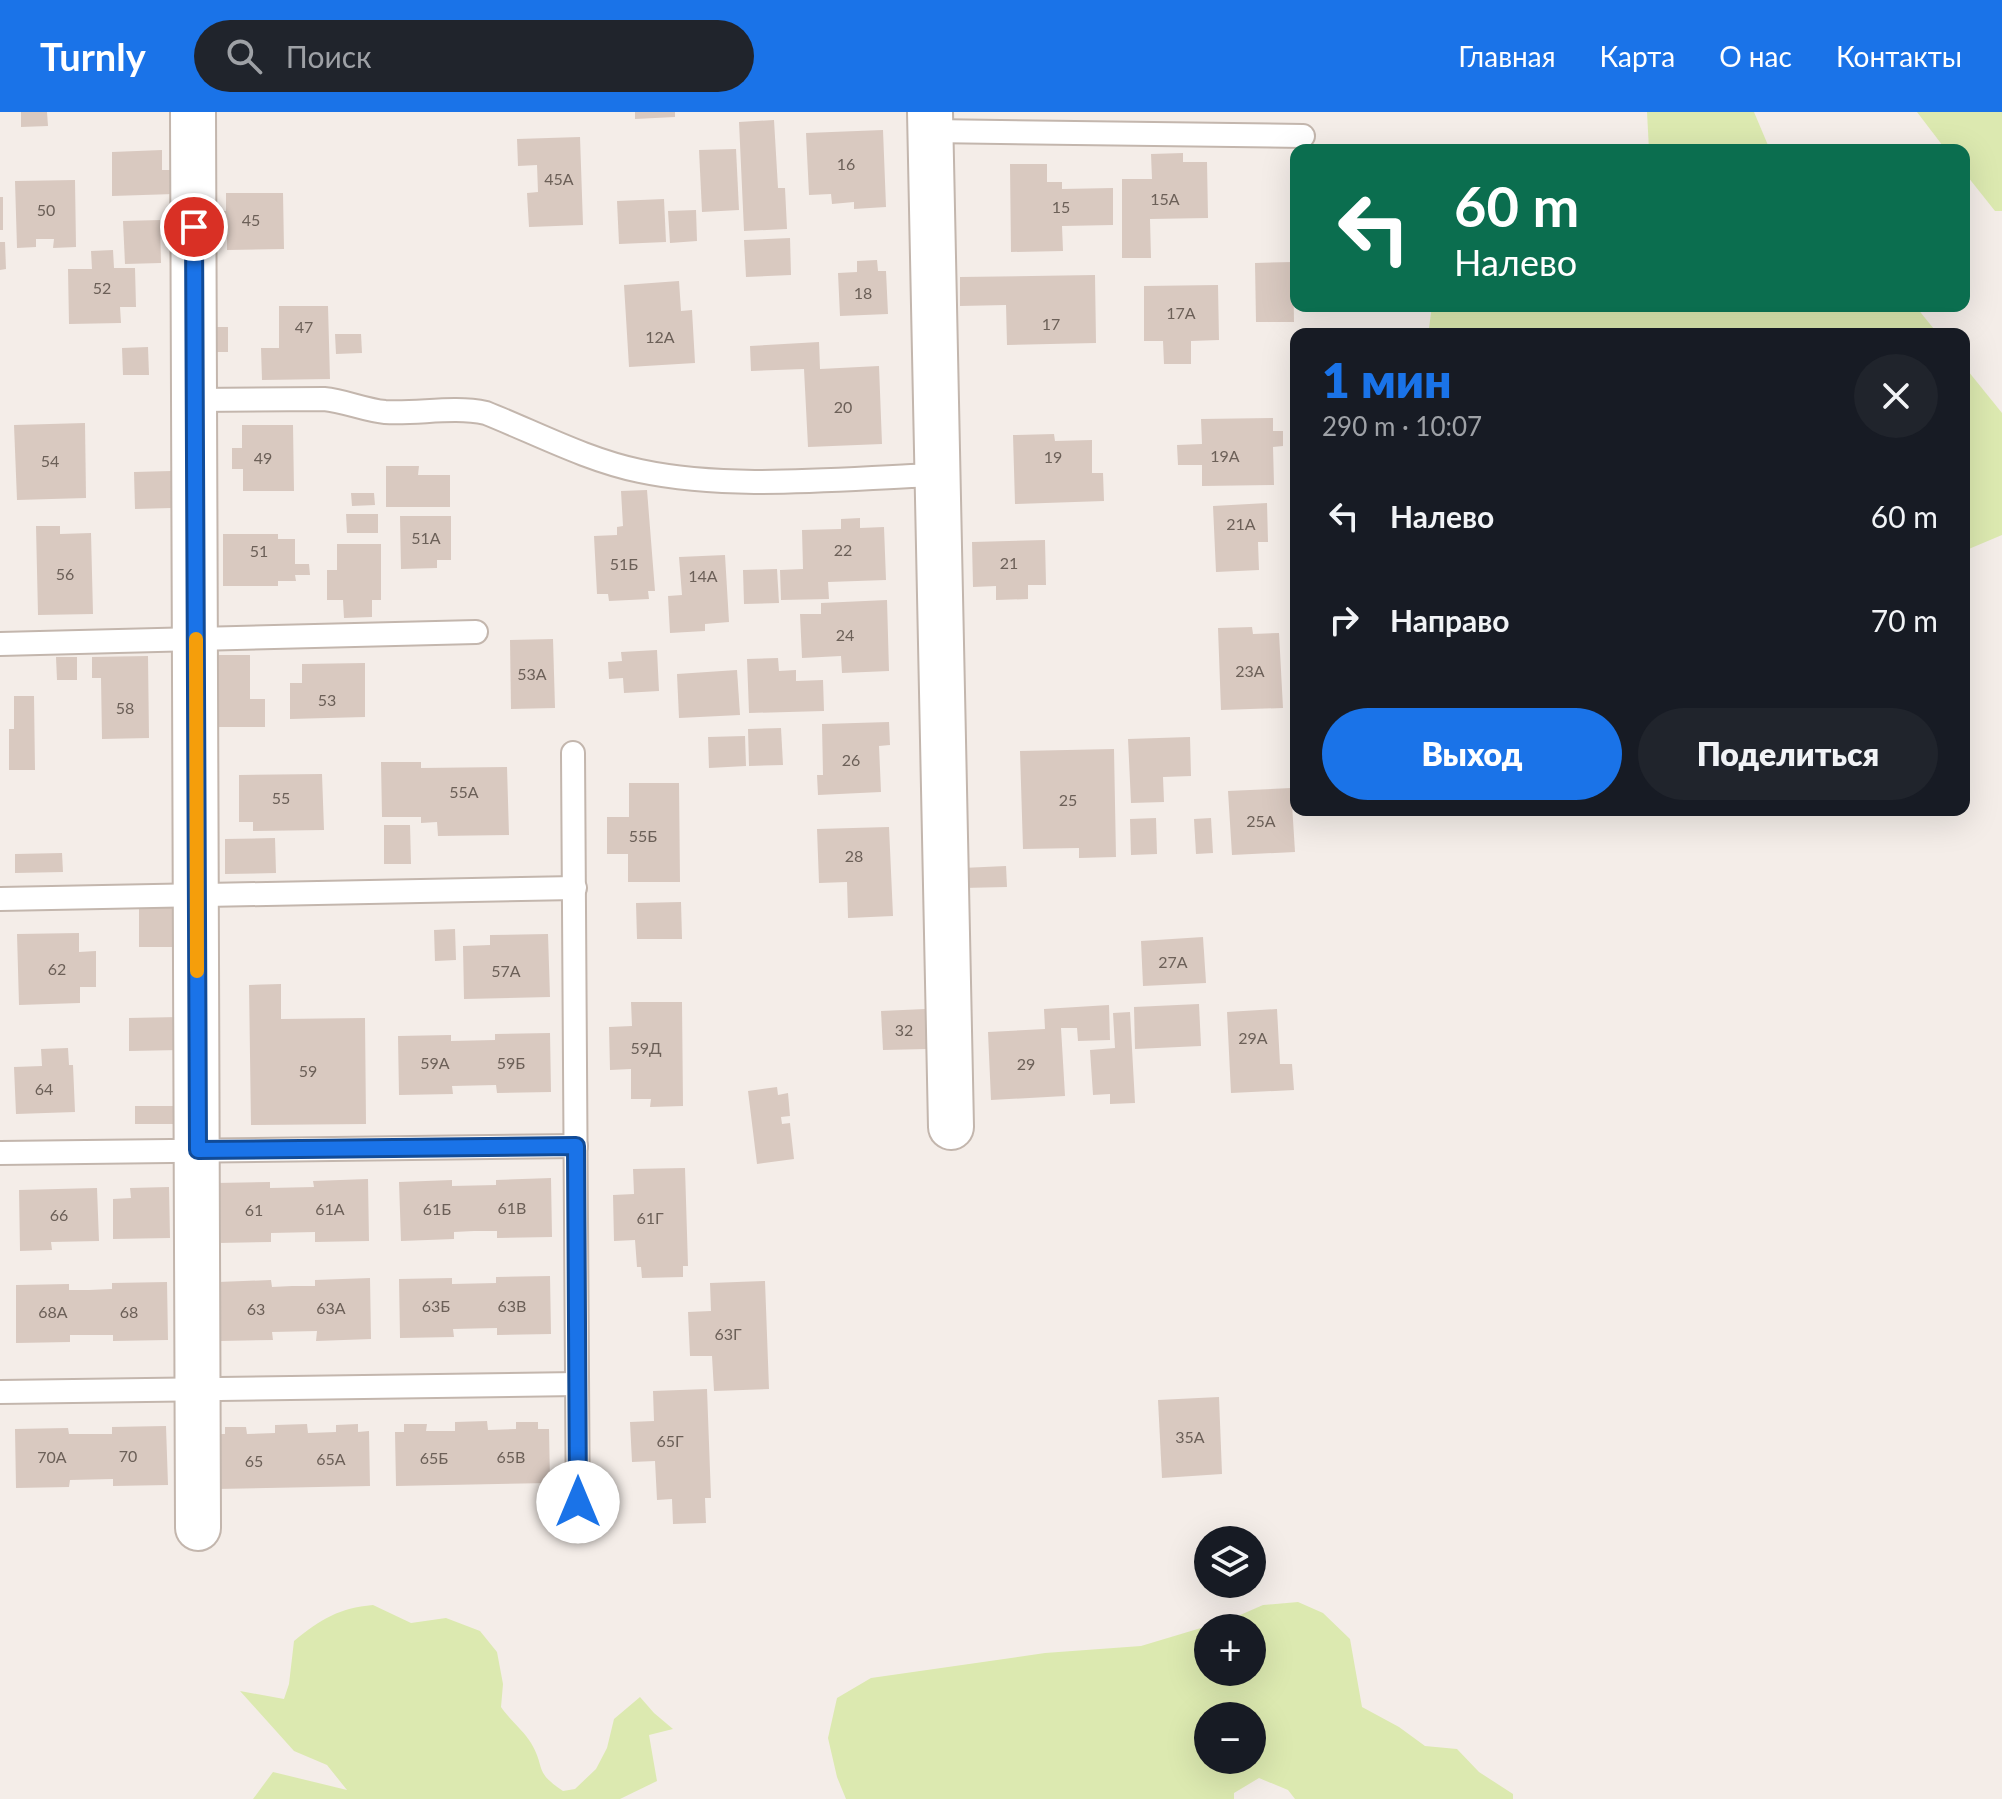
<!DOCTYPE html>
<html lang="ru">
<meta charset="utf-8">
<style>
body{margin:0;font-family:Lato,sans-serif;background:#20242c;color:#f1f3f6;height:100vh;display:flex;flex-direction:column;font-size:30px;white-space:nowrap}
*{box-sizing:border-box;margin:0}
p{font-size:26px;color:#9ea1a6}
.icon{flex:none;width:44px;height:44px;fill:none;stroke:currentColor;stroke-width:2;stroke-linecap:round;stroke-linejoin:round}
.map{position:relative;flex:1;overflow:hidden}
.sheet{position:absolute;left:1290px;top:216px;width:680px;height:488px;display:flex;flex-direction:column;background:#171b24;border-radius:16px;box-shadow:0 8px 32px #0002}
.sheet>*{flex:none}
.top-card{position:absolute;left:1290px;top:32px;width:680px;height:168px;border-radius:16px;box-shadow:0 8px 32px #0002;background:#0b6e4f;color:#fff;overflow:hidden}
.controls{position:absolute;left:1194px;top:1414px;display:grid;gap:16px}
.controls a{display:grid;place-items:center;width:72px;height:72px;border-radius:50%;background:#171b24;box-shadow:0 8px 32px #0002;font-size:40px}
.pin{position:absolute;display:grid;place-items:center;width:68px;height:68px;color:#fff;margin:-34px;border:4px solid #fff;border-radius:50%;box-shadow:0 2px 8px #0007}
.me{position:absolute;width:88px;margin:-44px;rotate:0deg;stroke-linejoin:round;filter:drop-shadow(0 0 6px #0008)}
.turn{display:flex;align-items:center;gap:28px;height:168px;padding:0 32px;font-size:36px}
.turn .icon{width:104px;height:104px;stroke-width:2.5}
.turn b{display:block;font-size:56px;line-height:68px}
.round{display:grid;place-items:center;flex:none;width:84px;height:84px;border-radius:42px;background:#20242c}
.headline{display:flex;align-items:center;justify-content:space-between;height:136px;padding:0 32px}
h1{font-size:48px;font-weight:800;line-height:60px;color:#1a73e8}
.button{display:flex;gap:16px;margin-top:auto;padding:16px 32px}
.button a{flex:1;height:92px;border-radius:48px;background:#1a73e8;color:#fff;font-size:32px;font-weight:800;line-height:92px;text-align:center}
.button a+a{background:#20242c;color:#f1f3f6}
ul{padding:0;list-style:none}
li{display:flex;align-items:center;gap:24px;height:104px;padding:0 32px}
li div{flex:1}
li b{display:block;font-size:30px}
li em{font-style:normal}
header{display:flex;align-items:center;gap:48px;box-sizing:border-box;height:112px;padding:0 40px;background:#1a73e8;color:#fff}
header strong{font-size:38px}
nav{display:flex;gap:44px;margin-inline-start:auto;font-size:28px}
.search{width:560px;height:72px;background:#20242c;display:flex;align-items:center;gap:20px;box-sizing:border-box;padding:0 28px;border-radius:44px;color:#9ea1a6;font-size:30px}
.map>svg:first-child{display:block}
.green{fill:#dce9b0;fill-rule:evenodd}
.building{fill:#d9c9c0}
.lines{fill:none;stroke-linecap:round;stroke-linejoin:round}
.lane-casing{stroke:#c3b6ad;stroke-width:26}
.street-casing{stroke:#c3b6ad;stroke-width:48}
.lane{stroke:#fff;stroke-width:22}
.street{stroke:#fff;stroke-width:44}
.route-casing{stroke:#114b97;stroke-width:20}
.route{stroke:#1a73e8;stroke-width:14}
.slow{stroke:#f59e0b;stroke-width:14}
.labels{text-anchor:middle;stroke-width:6;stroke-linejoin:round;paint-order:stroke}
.number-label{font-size:16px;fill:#6c6058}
</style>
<header>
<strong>Turnly</strong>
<div class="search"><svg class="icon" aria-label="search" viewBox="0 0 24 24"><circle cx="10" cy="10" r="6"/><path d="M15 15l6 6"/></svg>Поиск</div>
<nav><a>Главная</a><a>Карта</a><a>О нас</a><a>Контакты</a></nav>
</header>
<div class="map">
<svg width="2002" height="1687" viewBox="0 0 2002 1687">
<rect width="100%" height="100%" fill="#f4ede8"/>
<g class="green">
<polygon points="1647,0 1754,0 1770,38 1649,38"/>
<polygon points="1917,0 2002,0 2002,99 1995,99 1964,60 1964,38 1946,38"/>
<polygon points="1432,194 1909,194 1917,196 1938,222 1433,222 1429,216"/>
<polygon points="1964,254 2002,301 2002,423 1964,439"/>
<path d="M1298 1490 1323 1501 1350 1527 1362 1595 1399 1615 1425 1634 1457 1637 1479 1660 1513 1682V1687H1295L1288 1678 1259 1666 1234 1681V1687H846L837 1665 828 1626 837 1586 871 1566 1045 1541 1141 1534 1231 1507 1263 1493ZM1252 1516V1560H1208V1516ZM1252 1604V1648H1208V1604Z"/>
<path d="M373 1493 411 1511 446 1506 480 1519 497 1540 503 1572 501 1595C509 1607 525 1620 531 1631 546 1656 533 1659 563 1679L575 1677 596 1657 607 1636 614 1607 640 1585 654 1601 673 1617 649 1623 657 1669 620 1687H253L273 1660 347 1678 327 1653 294 1639 240 1579 284 1587 289 1572 294 1529C321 1507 339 1496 373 1493Z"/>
</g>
<g class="building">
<polygon points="21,0 47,0 48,14 21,15"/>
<polygon points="635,0 675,0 675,5 635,7"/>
<polygon points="774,8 778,76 785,76 787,117 744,119 739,10"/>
<polygon points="883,18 886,95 854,97 854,90 832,92 831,82 809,83 806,21"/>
<polygon points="580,25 583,113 529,115 527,81 538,80 537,53 518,54 517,27"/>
<polygon points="736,37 739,98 702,100 699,38"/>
<polygon points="162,38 162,58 174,58 174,82 112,84 112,40"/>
<polygon points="1183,41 1183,50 1207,50 1208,106 1150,107 1151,146 1122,146 1122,67 1152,67 1151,42"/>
<polygon points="1010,52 1047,52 1047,70 1062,70 1062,77 1113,76 1113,113 1062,114 1063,139 1011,140"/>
<polygon points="75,68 76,135 53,136 54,127 36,127 36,135 17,136 15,69"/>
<polygon points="226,81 283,81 284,137 227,138 227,117 219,117 219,99 226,99"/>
<rect x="0" y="85" width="3" height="33"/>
<polygon points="664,87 666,130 619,132 617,89"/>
<polygon points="696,98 697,129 670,131 668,99"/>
<polygon points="160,108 161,151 125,152 123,109"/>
<polygon points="790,126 791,163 746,165 744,128"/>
<polygon points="0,130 5,130 6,157 0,158"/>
<polygon points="113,138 114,156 135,156 136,195 120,195 121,211 69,212 68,157 92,157 91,139"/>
<polygon points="877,148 878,159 886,159 888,202 840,204 838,161 857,160 857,149"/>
<polygon points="1293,150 1294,210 1256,210 1255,151"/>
<polygon points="1095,163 1096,231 1007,233 1006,193 960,194 960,165"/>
<polygon points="679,169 681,199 692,198 695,251 629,255 624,173"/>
<polygon points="1218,173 1219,228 1191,229 1191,252 1164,252 1163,229 1144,229 1144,174"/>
<polygon points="279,194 328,194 330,267 262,268 261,236 279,236"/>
<polygon points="213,215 228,215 228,240 212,240"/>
<polygon points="335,222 361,222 362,241 336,242"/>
<polygon points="819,230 820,257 879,254 882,332 808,335 804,257 751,259 750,234"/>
<polygon points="148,235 149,263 123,263 122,236"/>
<polygon points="1273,306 1273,319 1283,319 1283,334 1273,335 1274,373 1202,374 1202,353 1178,353 1177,333 1202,332 1201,307"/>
<polygon points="85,311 86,386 17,388 14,313"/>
<polygon points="242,313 293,313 294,379 243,379 243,357 232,357 232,336 242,336"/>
<polygon points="1054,322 1055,329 1092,328 1092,361 1103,361 1104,389 1015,392 1013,323"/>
<polygon points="386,354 419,354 418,363 450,363 450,395 386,395"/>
<polygon points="171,359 171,396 135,397 134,360"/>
<polygon points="647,378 655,479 648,479 649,487 609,489 608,482 597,482 594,424 617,423 617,415 623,414 621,379"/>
<polygon points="351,381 374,381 375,393 352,394"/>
<polygon points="1267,391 1268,430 1258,430 1259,458 1216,460 1213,394"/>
<polygon points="346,402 378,402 378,421 347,421"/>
<polygon points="400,404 451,404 451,448 437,448 437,456 401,457"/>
<polygon points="860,406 860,416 884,415 886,468 828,470 829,487 781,488 780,458 803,457 802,418 841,417 841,407"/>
<polygon points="36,414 60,414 60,422 91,421 93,502 38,503"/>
<polygon points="223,422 278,422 278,427 295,427 295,452 309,452 310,463 295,463 296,469 278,469 278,474 223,474"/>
<polygon points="1045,428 1046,473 1028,473 1028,487 996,488 996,474 973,475 972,430"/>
<polygon points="337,432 381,432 381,488 372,488 372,505 344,506 343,488 327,488 327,458 337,458"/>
<polygon points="725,443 729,510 705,512 705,519 670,521 668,484 682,483 679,445"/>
<polygon points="777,457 779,491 744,492 743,458"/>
<polygon points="887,488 889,559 842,561 841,544 802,546 800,502 821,502 821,491"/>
<polygon points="1252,515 1253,522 1279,521 1283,596 1221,598 1218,516"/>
<polygon points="553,527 555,596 511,597 510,528"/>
<polygon points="657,538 659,579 624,581 623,566 609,567 608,550 622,549 621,540"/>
<polygon points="216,543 250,543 250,587 265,587 265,615 217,615"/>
<polygon points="148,544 149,626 102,627 101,566 92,566 92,545"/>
<polygon points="56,545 77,545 77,568 57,568"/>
<polygon points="778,546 779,559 796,558 796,569 823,568 824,599 749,601 747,547"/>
<polygon points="365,551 365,605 290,607 290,571 302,571 302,552"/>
<polygon points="737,558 740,603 679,606 677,562"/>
<polygon points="14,584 34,584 35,658 9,658 9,617 14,617"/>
<polygon points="889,610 890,633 879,634 881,680 818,683 817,663 823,663 822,612"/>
<polygon points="781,616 783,653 749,654 748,617"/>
<polygon points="745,624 746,654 709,656 708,625"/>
<polygon points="1190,625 1191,664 1163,665 1164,690 1131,691 1128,627"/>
<polygon points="1114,637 1116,745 1079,746 1079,736 1023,737 1020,639"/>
<polygon points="381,650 421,650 421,656 507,655 509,723 438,724 437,710 421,711 421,705 382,705"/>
<polygon points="322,662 324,718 253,719 253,710 239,710 239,663"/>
<polygon points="629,671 679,671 680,770 628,770 628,742 607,742 607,705 629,705"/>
<polygon points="1291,676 1295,740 1232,743 1228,679"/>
<polygon points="1156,706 1157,742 1131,743 1130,707"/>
<polygon points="1211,706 1213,741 1196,742 1194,707"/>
<polygon points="384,713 410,713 411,752 384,752"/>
<polygon points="889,715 893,804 848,806 847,770 819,771 817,717"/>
<polygon points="275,726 276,761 225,762 225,727"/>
<polygon points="62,741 63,760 15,761 15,742"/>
<polygon points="1006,754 1007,775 963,776 962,756"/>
<polygon points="681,790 682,827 637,827 636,791"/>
<rect x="139" y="792" width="39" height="43"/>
<polygon points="455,817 456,848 435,849 434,818"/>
<polygon points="79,821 79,840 96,839 96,875 80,875 80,891 19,893 17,822"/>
<polygon points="548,822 550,885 464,887 463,834 490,833 490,823"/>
<polygon points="1203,825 1206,871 1143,874 1141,829"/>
<polygon points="281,872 281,907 365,906 366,1012 251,1013 249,873"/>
<polygon points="631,890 682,890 683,994 650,995 651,987 631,987 631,957 610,958 609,915 632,914"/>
<polygon points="1199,892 1201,934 1135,937 1134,895"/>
<polygon points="1109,893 1110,928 1078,929 1077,916 1061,916 1065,984 991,988 988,920 1045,917 1044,897"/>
<polygon points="925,897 927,937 883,938 881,899"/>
<polygon points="1277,897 1280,952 1292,952 1294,978 1231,981 1227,900"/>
<polygon points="1130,900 1135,991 1110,992 1110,982 1093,983 1090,938 1115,936 1113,901"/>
<polygon points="179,905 180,938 129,939 129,906"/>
<polygon points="550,921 551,980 497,981 496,973 452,974 453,982 399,983 398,924 451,923 451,929 495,928 495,922"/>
<polygon points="68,936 69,953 73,953 75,1000 16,1002 14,955 42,954 41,937"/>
<polygon points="777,975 778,983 788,981 790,1004 781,1005 782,1012 790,1011 794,1047 757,1052 748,979"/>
<polygon points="135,994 175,994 176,1012 135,1012"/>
<polygon points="685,1056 688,1154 683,1154 683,1165 642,1166 641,1155 637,1155 635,1128 614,1129 613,1083 634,1082 633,1057"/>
<polygon points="551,1066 552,1125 497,1126 497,1119 474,1119 454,1120 454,1127 401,1129 399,1070 452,1068 452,1074 496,1073 496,1068"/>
<polygon points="368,1067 369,1129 315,1130 315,1120 271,1121 271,1130 218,1131 216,1071 270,1070 270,1076 314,1075 313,1069"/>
<polygon points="169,1075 170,1126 113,1127 113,1087 131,1086 130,1076"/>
<polygon points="97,1076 99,1129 51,1130 52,1138 20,1139 19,1078"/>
<polygon points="550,1164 551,1222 497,1223 497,1216 453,1217 454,1225 400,1226 399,1167 452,1166 452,1172 496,1171 496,1165"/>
<polygon points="370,1166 371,1227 316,1229 317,1219 272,1220 273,1228 220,1229 218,1170 271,1168 272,1175 292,1174 315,1174 315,1168"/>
<polygon points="765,1169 769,1277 714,1279 712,1244 690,1244 688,1200 711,1199 710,1171"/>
<polygon points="167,1170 168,1228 113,1229 113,1223 70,1223 70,1230 16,1231 16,1173 69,1172 69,1178 89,1178 112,1177 112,1171"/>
<polygon points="707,1277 711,1386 705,1386 706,1411 673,1412 672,1387 657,1388 655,1349 632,1350 630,1310 654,1309 653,1279"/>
<polygon points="1219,1285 1222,1362 1162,1366 1158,1288"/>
<polygon points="487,1309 488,1318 516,1317 516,1310 538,1310 538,1317 549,1317 550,1371 396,1374 395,1320 404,1320 404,1312 427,1312 426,1319 455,1319 455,1310"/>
<polygon points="307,1312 308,1321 336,1320 336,1313 358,1312 358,1320 369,1319 370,1374 216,1377 215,1322 225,1322 225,1315 246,1315 247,1322 275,1321 275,1313"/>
<polygon points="166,1314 168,1373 113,1374 113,1367 70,1368 69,1375 16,1376 15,1317 68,1316 69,1322 112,1322 112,1315"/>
</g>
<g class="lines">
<defs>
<g id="lane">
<polyline points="931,19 1303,24"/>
<path d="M195 288 324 287C345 289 364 298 385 300 419 302 453 294 486 301 536 321 587 348 640 359 734 379 843 366 938 363"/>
<polyline points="0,532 476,520"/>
<polyline points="573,641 578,1419"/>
<polyline points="0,787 575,776"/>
<polyline points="0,1041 576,1034"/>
<polyline points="0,1280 577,1272"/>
</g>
<g id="street">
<polyline points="193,0 198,1416"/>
<polyline points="930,0 951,1015"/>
</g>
</defs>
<use href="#lane" class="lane-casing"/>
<use href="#street" class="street-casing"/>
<use href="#lane" class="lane"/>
<use href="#street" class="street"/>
</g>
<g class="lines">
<defs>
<polyline id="route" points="194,115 198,1038 576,1034 578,1390"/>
</defs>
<use href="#route" class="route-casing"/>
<use href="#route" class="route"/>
<polyline class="slow" points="196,527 197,859"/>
</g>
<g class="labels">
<g class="number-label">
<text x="846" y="58">16</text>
<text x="559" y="73">45А</text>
<text x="1165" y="93">15А</text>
<text x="1061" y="101">15</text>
<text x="46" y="104">50</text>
<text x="251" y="114">45</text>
<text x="102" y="182">52</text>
<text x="863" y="187">18</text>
<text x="1181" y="207">17А</text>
<text x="1051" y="218">17</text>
<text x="304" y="221">47</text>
<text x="660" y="231">12А</text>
<text x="843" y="301">20</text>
<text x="1225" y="350">19А</text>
<text x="1053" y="351">19</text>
<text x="263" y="352">49</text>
<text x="50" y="355">54</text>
<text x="1241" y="418">21А</text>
<text x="426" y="432">51А</text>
<text x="843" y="444">22</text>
<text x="259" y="445">51</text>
<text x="1009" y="457">21</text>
<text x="624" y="458">51Б</text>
<text x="65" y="468">56</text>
<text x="703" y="470">14А</text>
<text x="845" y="529">24</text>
<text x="1250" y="565">23А</text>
<text x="532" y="568">53А</text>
<text x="327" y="594">53</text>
<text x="125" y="602">58</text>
<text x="851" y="654">26</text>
<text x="464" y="686">55А</text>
<text x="281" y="692">55</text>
<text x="1068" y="694">25</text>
<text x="1261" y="715">25А</text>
<text x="643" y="730">55Б</text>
<text x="854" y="750">28</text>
<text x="1173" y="856">27А</text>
<text x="57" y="863">62</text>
<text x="506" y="865">57А</text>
<text x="904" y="924">32</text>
<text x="1253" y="932">29А</text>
<text x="646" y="942">59Д</text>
<text x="435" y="957">59А</text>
<text x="511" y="957">59Б</text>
<text x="1026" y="958">29</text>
<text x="308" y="965">59</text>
<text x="44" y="983">64</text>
<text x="512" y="1102">61В</text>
<text x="330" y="1103">61А</text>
<text x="437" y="1103">61Б</text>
<text x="254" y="1104">61</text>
<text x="59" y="1109">66</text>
<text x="650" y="1112">61Г</text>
<text x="436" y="1200">63Б</text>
<text x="512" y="1200">63В</text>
<text x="331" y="1202">63А</text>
<text x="256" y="1203">63</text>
<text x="53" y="1206">68А</text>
<text x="129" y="1206">68</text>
<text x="728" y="1228">63Г</text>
<text x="1190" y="1331">35А</text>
<text x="670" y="1335">65Г</text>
<text x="128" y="1350">70</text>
<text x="52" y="1351">70А</text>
<text x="511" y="1351">65В</text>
<text x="434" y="1352">65Б</text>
<text x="331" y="1353">65А</text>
<text x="254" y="1355">65</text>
</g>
</g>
</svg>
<div class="controls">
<a><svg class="icon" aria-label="layers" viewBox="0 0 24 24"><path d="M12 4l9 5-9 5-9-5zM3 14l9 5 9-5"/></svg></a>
<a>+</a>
<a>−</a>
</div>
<div class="pin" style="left:194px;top:115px;background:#d93025"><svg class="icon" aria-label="arrive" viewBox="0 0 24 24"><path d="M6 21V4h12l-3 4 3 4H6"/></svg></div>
<svg class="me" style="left:578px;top:1390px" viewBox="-20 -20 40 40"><circle r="19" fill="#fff"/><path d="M0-13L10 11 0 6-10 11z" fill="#1a73e8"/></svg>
<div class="top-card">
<div class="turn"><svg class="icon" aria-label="left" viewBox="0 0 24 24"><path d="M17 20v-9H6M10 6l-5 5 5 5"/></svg><div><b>60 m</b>Налево</div></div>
</div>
<section class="sheet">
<div class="headline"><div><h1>1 мин</h1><p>290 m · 10:07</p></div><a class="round"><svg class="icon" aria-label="close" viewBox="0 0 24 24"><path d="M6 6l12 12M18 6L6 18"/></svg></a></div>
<ul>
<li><svg class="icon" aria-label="left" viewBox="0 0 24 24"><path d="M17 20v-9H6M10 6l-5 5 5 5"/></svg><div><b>Налево</b></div><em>60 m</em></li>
<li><svg class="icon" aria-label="right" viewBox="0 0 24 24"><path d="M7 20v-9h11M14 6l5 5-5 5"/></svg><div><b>Направо</b></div><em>70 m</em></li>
</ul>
<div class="button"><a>Выход</a><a>Поделиться</a></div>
</section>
</div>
